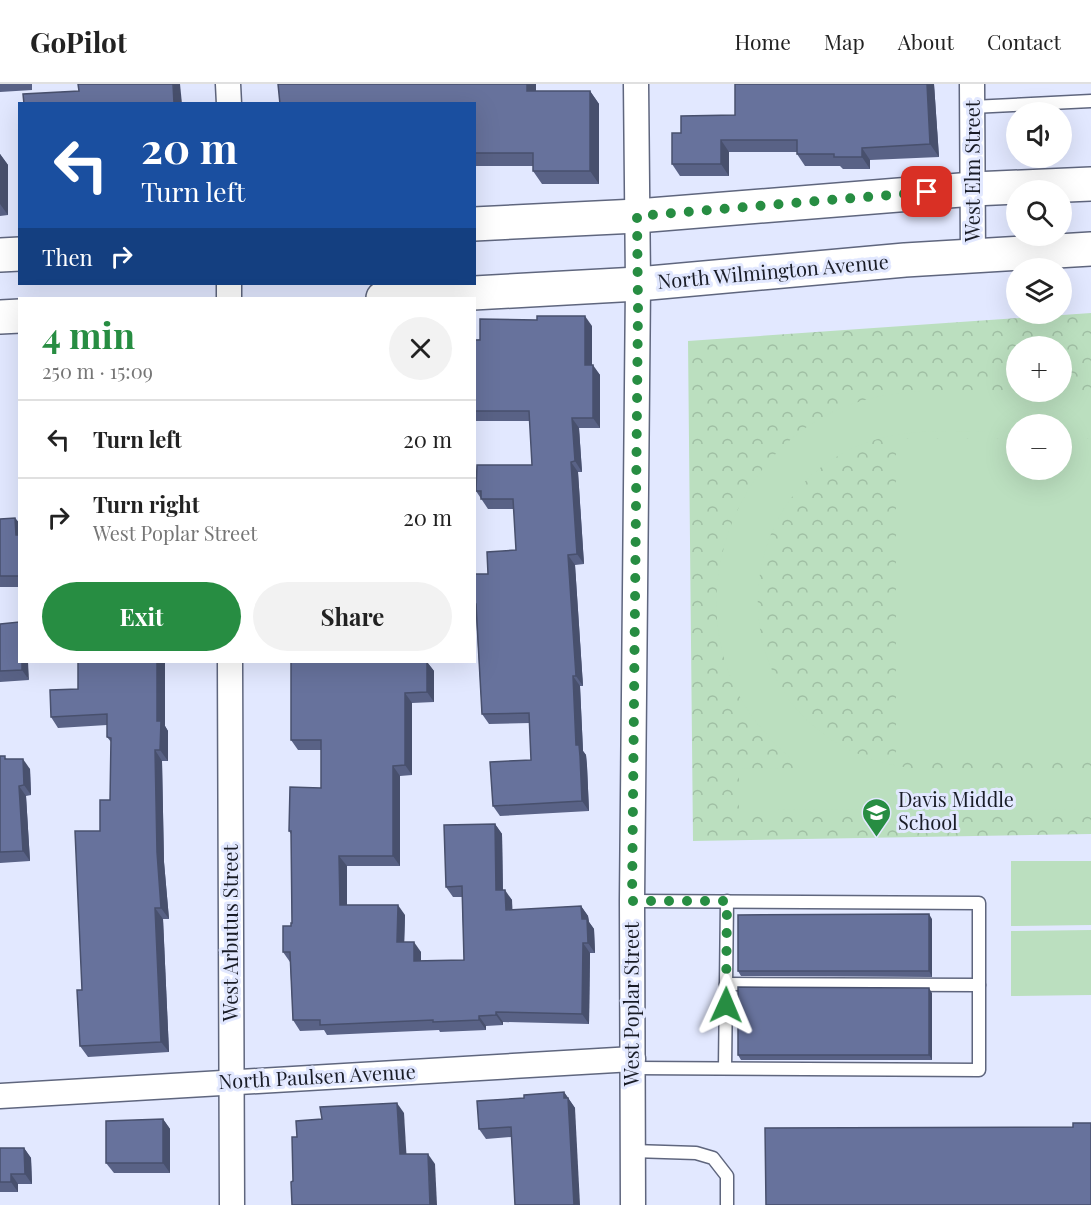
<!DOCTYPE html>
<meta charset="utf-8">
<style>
body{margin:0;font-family:"Playfair Display",serif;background:#f2f2f2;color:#222;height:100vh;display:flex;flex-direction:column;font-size:22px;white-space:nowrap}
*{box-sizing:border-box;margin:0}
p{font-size:20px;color:#767676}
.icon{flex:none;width:33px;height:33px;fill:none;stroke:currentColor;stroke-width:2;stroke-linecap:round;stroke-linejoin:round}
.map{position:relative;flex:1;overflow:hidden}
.drawer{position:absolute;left:18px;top:213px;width:458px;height:366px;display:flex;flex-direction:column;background:#fff;border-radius:0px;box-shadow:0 6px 24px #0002}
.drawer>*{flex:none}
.top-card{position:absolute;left:18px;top:18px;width:458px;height:183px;border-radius:0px;box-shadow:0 6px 24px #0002;background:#1a4fa0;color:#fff;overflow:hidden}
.tools{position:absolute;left:1006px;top:18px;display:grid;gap:12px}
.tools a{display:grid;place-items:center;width:66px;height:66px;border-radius:50%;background:#fff;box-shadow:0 6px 24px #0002;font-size:30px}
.pin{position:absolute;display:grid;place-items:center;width:51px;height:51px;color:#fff;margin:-26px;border-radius:12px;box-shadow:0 3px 9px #0006}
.me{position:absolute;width:66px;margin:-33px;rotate:1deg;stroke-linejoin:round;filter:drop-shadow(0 0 4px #0008)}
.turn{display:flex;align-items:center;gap:21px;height:126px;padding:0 24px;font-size:27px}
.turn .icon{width:78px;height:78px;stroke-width:2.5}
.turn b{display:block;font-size:42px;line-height:51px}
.then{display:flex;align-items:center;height:57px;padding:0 24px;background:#0003;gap:12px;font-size:22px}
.round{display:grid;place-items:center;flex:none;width:63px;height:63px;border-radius:32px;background:#f2f2f2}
.headline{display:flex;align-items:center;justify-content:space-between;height:102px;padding:0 24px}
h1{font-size:36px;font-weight:700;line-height:45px;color:#278d42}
.primary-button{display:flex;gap:12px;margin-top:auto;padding:12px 24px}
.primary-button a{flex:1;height:69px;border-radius:36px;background:#278d42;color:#fff;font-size:24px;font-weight:700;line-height:69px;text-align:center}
.primary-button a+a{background:#f2f2f2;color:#222}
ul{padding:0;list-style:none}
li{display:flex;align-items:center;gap:18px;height:78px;padding:0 24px;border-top:2px solid #e0e0e0}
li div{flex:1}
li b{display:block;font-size:22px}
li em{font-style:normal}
header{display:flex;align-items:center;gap:36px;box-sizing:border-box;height:84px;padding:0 30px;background:#fff;border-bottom:2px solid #e0e0e0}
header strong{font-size:28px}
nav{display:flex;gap:33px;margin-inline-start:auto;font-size:21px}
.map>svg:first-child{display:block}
.park{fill:url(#park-crowns);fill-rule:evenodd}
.pitch{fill:#bbdfbf}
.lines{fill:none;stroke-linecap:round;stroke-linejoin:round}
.service-casing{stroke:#5f667e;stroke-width:15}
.minor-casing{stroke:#5f667e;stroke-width:27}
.secondary-casing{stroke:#5f667e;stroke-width:36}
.service{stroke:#fff;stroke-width:12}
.minor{stroke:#fff;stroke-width:24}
.secondary{stroke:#fff;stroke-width:33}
.wall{fill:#596286}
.shaded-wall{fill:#48506d}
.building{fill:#67729c;stroke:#48506d;stroke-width:1.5}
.route{stroke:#278d42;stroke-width:10;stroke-dasharray:0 18}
.labels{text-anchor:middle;stroke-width:6;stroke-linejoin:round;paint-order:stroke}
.street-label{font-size:20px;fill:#191c26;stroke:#e2e8ff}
.poi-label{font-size:20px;fill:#191c26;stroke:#e2e8ff;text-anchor:start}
</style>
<header>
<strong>GoPilot</strong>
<nav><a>Home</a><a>Map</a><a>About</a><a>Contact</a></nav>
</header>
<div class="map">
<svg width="1091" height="1121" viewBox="0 0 1091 1121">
<defs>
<pattern id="park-crowns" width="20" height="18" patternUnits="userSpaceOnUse" patternTransform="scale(1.5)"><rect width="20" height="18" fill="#bbdfbf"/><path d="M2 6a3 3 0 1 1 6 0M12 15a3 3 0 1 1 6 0" fill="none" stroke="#a0bfa4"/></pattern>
</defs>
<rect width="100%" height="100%" fill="#e2e8ff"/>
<path class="park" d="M1091 229V750L693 757 688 257ZM1017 262H1062V308H1017ZM1017 340H1062V386H1017Z"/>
<g class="pitch">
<path d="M920 307H1091V348H1062V340H1017V348C959 348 896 340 843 369 749 419 729 555 802 631 831 662 869 678 910 684H1091V725L739 726V685L800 684C770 656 747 633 731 594 695 507 728 400 804 345 838 320 878 310 920 307Z"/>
<polygon points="896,355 1017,355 1017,386 1062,386 1062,355 1091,355 1091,677 896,677"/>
<polygon points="1011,777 1091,777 1091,841 1011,842"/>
<polygon points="1091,846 1091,911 1011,912 1011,847"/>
</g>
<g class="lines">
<defs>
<g id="service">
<polyline points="972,23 1091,17"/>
<polyline points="632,817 979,819 979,986 633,984"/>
<polyline points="726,900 979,901"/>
<polyline points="725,984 727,817"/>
<polyline points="633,1067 696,1069 713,1074 727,1092 727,1121"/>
</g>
<g id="minor">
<polyline points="228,0 229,20"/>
<polyline points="972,0 973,174"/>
<polyline points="229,200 229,214"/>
<polyline points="230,578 232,1121"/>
<polyline points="0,1012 633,975"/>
<polyline points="633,1121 632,817 638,200 636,0"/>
</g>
<g id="secondary">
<polyline points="474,140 637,132 973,105 1091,100"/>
<polyline points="0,171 20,170"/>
<polyline points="383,214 638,200 905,176 1091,165"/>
<polyline points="0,233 20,232"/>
</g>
</defs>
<use href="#service" class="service-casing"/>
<use href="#minor" class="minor-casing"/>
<use href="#secondary" class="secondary-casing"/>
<use href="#service" class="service"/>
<use href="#minor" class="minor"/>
<use href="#secondary" class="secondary"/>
</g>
<g class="wall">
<polygon points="0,0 32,0 32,6 0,8"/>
<polygon points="278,0 536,0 536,7 590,7 599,20 599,100 542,100 533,87 533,82 474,82 474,20"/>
<polygon points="735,0 934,0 939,73 870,76 870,85 843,85 840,82 805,82 797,70 797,68 729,68 729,92 680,92 672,80 681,49 735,31"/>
<polygon points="0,70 8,81 8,131 0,132"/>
<polygon points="592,242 592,281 600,291 600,344 579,344 582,388 578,388 584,480 575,481 583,602 580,602 583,667 586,671 587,682 589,727 500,732 493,722 531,676 530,639 489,640 482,630 476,531 474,529 474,490 488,490 516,466 514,425 488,425 476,407 532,381 530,337 474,337 474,256"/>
<polygon points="15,434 20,440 20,503 0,503 0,435"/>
<polygon points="0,540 29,596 0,598"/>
<polygon points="291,578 427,578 434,587 434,618 412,619 412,691 400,692 400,782 347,782 347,821 405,831 404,858 421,868 421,877 464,876 462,813 453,813 446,803 495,740 502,750 503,806 512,816 512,826 581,822 588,832 589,838 594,845 595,869 590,869 589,940 503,938 503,941 486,942 486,946 440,948 439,946 327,951 324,946 300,947 293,936 290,878 283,868 292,839 291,750 289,747 321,704 321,666 298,666 291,656"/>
<polygon points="78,605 165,642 168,647 168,677 162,677 164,778 169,835 163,835 169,968 88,973 80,962 82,906 100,747 110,716 111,658 107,653 107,641 58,644 51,633"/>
<polygon points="0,672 30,685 31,711 26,712 30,777 0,779"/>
<polygon points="932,835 932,893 741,892 738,887"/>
<polygon points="932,909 932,976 741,976 738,971"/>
<polygon points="564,1008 575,1024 511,1053 486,1055 479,1045 524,1014"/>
<polygon points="163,1035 170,1045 170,1089 114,1089 106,1079"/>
<polygon points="0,1064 24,1064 31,1074 32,1100 18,1100 18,1108 0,1108"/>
</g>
<g class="shaded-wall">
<polygon points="173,0 180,0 182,20 174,20"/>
<polygon points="527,0 536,0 536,19 527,7"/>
<polygon points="927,0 934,0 939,73 930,60"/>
<polygon points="590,7 599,20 599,100 590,87"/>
<polygon points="721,56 729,68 729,92 721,80"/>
<polygon points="862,64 870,76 870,85 862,73"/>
<polygon points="0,70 8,81 8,131 0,120"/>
<polygon points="585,232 592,242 592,291 585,281"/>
<polygon points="593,281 600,291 600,344 593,334"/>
<polygon points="572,334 579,344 582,388 575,377"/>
<polygon points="571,378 578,388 584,480 577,470"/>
<polygon points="15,434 20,440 20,457 16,451"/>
<polygon points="568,471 575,481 583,602 576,592"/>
<polygon points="22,578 28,578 29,596 22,586"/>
<polygon points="157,578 165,578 165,642 168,647 168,677 160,666 157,637"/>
<polygon points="427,578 434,587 434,618 427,608"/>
<polygon points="573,592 580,602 583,667 586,671 587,682 589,727 582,717 576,661"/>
<polygon points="405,609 412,619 412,691 405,681"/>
<polygon points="155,666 162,677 164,778 169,835 161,824 157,768"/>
<polygon points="23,675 30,685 31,711 24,701"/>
<polygon points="393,682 400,692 400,782 393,772"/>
<polygon points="19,702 26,712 30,777 23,767"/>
<polygon points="495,740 502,750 503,816 496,806"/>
<polygon points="339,772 347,782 347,831 340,821"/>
<polygon points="505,806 512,816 513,836 506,826"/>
<polygon points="398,821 405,831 404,868 397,858"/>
<polygon points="581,822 588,832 589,838 594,845 595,869 588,859 582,835"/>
<polygon points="155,824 163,835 169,968 161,958"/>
<polygon points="929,830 932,835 932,893 929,887"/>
<polygon points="414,858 421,868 421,887 414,877"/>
<polygon points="583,859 590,869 589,940 582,930"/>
<polygon points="929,904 932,909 932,976 929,971"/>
<polygon points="496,928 503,938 503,941 496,931"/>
<polygon points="479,932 486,942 486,946 479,936"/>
<polygon points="564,1008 575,1024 580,1121 574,1121"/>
<polygon points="397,1019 404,1029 407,1080 400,1070"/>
<polygon points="163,1035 170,1045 170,1089 163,1079"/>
<polygon points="24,1064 31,1074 32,1100 25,1090"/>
<polygon points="428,1070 435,1080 437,1121 430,1121"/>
<polygon points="11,1090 18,1100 18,1108 11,1098"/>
</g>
<g class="building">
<polygon points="78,0 173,0 174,20 24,20 23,10 79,7"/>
<polygon points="278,0 527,0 527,7 590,7 590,87 533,87 533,69 474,69 474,20 280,20"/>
<polygon points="735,0 927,0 930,60 862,64 862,73 834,73 834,70 797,70 797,56 721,56 721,80 672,80 672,49 681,49 681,32 735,31"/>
<polygon points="537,232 585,232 585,281 593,281 593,334 572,334 575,377 571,378 577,470 568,471 576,592 573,592 576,661 579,661 580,672 582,717 493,722 490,678 531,676 529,629 482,630 476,520 474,520 474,490 488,490 487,468 516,466 513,415 481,415 481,407 476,407 477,381 532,381 529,327 474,327 474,256 480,256 480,235 537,236"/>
<polygon points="15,434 16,451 20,451 20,492 0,492 0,435"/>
<polygon points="19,538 20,578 22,578 22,586 0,587 0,540"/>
<polygon points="78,578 157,578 157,637 161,637 160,666 155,666 157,768 161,824 155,824 161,958 80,962 77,906 82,906 75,747 100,747 100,716 110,716 111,654 107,653 107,630 51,633 50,606 78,605"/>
<polygon points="291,578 427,578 427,608 405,609 405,681 393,682 393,772 339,772 340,821 398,821 397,858 414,858 414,877 464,876 462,802 446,803 444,741 495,740 496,806 505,806 506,826 581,822 582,835 587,835 588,859 583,859 582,930 496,928 496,931 479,932 479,936 433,938 433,936 320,941 320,936 293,936 290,868 283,868 283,842 291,842 291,839 292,839 291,747 289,747 290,703 321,704 321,656 291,656"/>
<polygon points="0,672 5,672 5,675 23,675 24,701 19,702 23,767 0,768"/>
<polygon points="929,830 929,887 738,887 738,831"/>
<polygon points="738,903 929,904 929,971 738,971"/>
<polygon points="564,1008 564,1014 568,1014 574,1121 515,1121 511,1043 479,1045 477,1017 524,1014 524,1011"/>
<polygon points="397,1019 400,1070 428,1070 430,1121 292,1121 291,1098 293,1097 292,1053 297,1053 296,1037 322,1035 320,1023"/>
<polygon points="163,1035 163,1079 106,1079 106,1037"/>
<polygon points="1073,1039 1091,1039 1091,1121 766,1121 765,1044 1073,1043"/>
<polygon points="0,1064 24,1064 25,1090 11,1090 11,1098 0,1098"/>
</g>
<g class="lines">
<polyline class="route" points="726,921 727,817 632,817 638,223 637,132 927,108"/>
</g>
<defs>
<symbol id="school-pin" viewBox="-11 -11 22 30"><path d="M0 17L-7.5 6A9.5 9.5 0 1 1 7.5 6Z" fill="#278d42" stroke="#e2e8ff"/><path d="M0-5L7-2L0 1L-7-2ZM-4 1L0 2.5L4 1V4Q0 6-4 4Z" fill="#fff"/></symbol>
</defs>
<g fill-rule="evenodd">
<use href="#school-pin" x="860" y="712" width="33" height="45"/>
</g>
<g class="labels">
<g class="street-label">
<text transform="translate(973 87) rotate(-90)" y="7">West Elm Street</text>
<text transform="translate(773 188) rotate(-5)" y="7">North Wilmington Avenue</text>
<text transform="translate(231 849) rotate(-90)" y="7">West Arbutus Street</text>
<text transform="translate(632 920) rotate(-90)" y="7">West Poplar Street</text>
<text transform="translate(317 993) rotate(-3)" y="7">North Paulsen Avenue</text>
</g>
<g class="poi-label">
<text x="898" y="723">Davis Middle<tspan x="898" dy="23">School</tspan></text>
</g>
</g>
</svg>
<div class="tools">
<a><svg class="icon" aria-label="sound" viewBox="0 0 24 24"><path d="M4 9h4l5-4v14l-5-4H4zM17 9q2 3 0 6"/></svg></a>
<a><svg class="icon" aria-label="search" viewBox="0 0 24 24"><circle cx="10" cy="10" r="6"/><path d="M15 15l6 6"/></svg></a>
<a><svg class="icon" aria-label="layers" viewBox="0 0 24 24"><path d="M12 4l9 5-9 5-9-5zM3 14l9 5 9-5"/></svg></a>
<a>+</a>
<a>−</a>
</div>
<div class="pin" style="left:927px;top:108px;background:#d93025"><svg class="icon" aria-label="arrive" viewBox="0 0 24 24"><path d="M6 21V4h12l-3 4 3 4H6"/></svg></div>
<svg class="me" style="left:726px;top:921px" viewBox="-20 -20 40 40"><path d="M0-17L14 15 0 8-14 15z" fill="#278d42" stroke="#fff" stroke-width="4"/></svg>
<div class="top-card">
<div class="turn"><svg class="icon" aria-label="left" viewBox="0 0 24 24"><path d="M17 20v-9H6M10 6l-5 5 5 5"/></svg><div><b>20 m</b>Turn left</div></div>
<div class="then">Then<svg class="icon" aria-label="right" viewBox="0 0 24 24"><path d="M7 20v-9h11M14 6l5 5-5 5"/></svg></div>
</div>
<section class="drawer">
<div class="headline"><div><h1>4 min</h1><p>250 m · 15:09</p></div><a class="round"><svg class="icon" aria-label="close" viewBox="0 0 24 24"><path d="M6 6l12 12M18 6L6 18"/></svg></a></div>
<ul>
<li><svg class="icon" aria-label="left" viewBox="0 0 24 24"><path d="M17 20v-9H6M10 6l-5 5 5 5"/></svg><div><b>Turn left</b></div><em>20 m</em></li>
<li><svg class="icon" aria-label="right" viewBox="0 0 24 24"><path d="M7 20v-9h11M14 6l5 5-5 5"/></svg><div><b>Turn right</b><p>West Poplar Street</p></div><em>20 m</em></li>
</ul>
<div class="primary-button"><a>Exit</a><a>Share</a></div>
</section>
</div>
